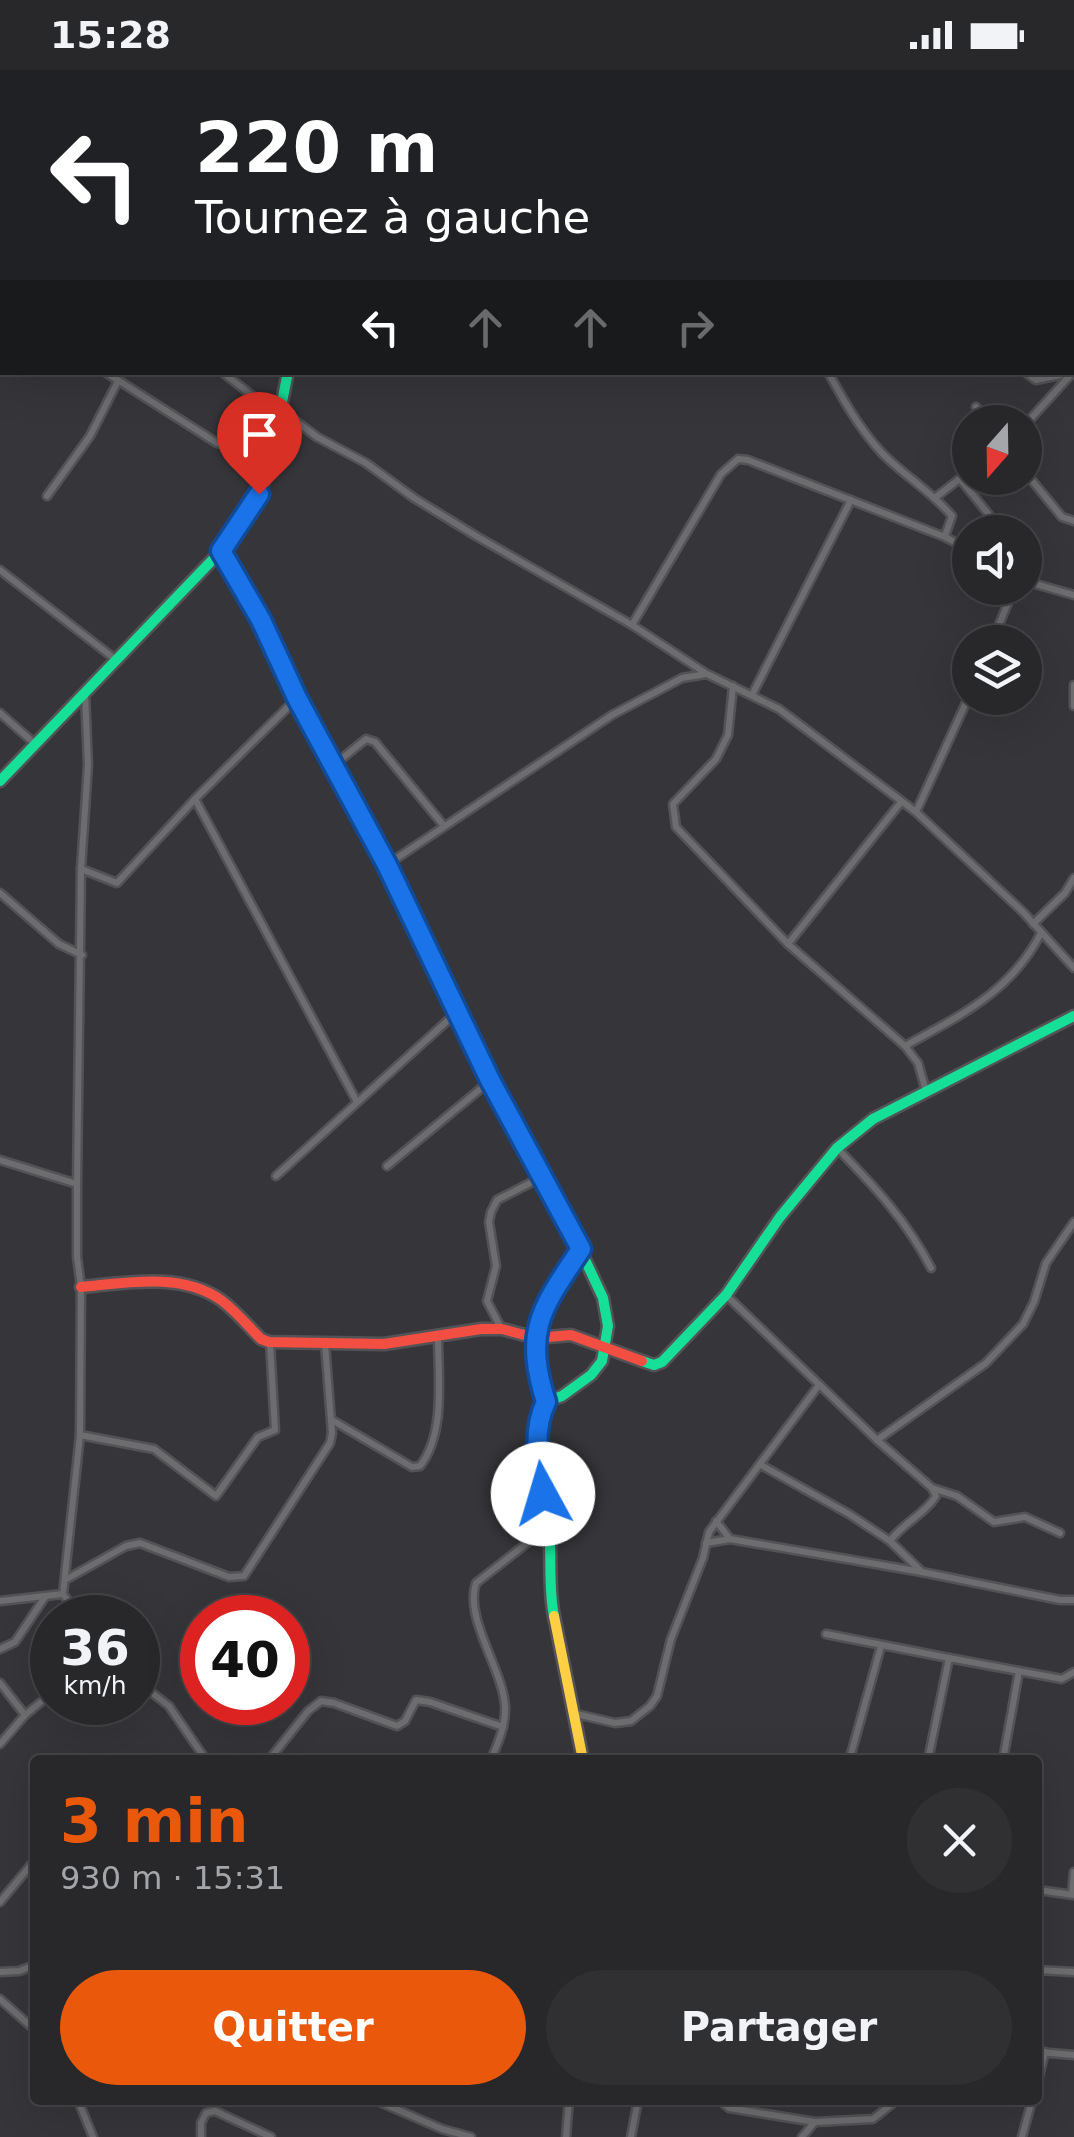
<!DOCTYPE html>
<html lang="fr">
<meta charset="utf-8">
<style>
body{margin:0;font-family:"DejaVu Sans",sans-serif;background:#303033;color:#f1f3f6;height:100vh;display:flex;flex-direction:column;font-size:38px;white-space:nowrap}
*{box-sizing:border-box;margin:0}
p{font-size:32px;color:#a5a6a9}
.icon{flex:none;width:55px;height:55px;fill:none;stroke:currentColor;stroke-width:2;stroke-linecap:round;stroke-linejoin:round}
.map{position:relative;flex:1;overflow:hidden}
.drawer{position:absolute;left:30px;top:1685px;width:1012px;height:350px;display:flex;flex-direction:column;background:#28282b;border-radius:10px;box-shadow:0 10px 40px #0002,0 0 0 2px #444447}
.drawer>*{flex:none}
.hud{position:absolute;left:0px;top:0px;width:1075px;height:305px;box-shadow:0 10px 40px #0002,0 0 0 2px #444447;background:#202124;color:#fff;overflow:hidden}
.needle{width:65px;rotate:200deg}
.tools{position:absolute;left:952px;top:335px;display:grid;gap:20px}
.tools a{display:grid;place-items:center;width:90px;height:90px;border-radius:50%;background:#28282b;box-shadow:0 10px 40px #0002,0 0 0 2px #444447;font-size:50px}
.speed{position:absolute;left:30px;top:1525px;display:flex;gap:20px;font-size:50px;font-weight:700;text-align:center}
.speed>*{display:grid;place-content:center;width:130px;height:130px;border-radius:50%;background:#28282b;box-shadow:0 10px 40px #0002,0 0 0 2px #444447;line-height:1}
.speed small{font-size:25px;font-weight:400}
.speed .limit{border:15px solid #d22;background:#fff;color:#111}
.pin{position:absolute;display:grid;place-items:center;width:85px;height:85px;color:#fff;margin:-102px -42px;border-radius:50% 50% 50% 0;rotate:-45deg;box-shadow:0 0 10px #0007}
.pin .icon{rotate:45deg}
.me{position:absolute;width:110px;margin:-55px;rotate:354deg;stroke-linejoin:round;filter:drop-shadow(0 0 8px #0008)}
.turn{display:flex;align-items:center;gap:35px;height:210px;padding:0 30px;font-size:45px}
.turn .icon{width:130px;height:130px;stroke-width:2.5}
.turn b{display:block;font-size:70px;line-height:85px}
.lanes{display:flex;align-items:center;height:95px;padding:0 30px;background:#0003;justify-content:center;gap:50px;direction:ltr}
.lanes .off{opacity:.35}
.round{display:grid;place-items:center;flex:none;width:105px;height:105px;border-radius:52px;background:#303033}
.headline{display:flex;align-items:center;justify-content:space-between;height:170px;padding:0 30px}
h1{font-size:60px;font-weight:700;line-height:75px;color:#ea580c}
.button{display:flex;gap:20px;margin-top:auto;padding:20px 30px}
.button a{flex:1;height:115px;border-radius:60px;background:#ea580c;color:#fff;font-size:40px;font-weight:700;line-height:115px;text-align:center}
.button a+a{background:#303033;color:#f1f3f6}
.status{display:flex;justify-content:space-between;align-items:center;height:70px;padding:0 50px;background:#28282b;direction:ltr}
.status svg{height:28px;fill:currentColor}
.map>svg:first-child{display:block}
.lines{fill:none;stroke-linecap:round;stroke-linejoin:round}
.street-casing{stroke:#535256;stroke-width:11}
.fast-casing{stroke:#535256;stroke-width:15}
.slow-casing{stroke:#535256;stroke-width:15}
.jam-casing{stroke:#535256;stroke-width:15}
.street{stroke:#6d6c6f;stroke-width:6}
.fast{stroke:#16e098;stroke-width:10}
.slow{stroke:#ffcf43;stroke-width:10}
.jam{stroke:#f24e42;stroke-width:10}
.route-casing{stroke:#114b97;stroke-width:25}
.route{stroke:#1a73e8;stroke-width:18}
</style>
<div class="status"><b>15:28</b><svg viewBox="0 0 49 12"><path d="M0 12V9h3v3zM5 12V6h3v6zM10 12V3h3v9zM15 12V0h3v12zM26 1h20v11H26zM47 4h2v5h-2z"/></svg></div>
<div class="map">
<svg width="1074" height="2067" viewBox="0 0 1074 2067">
<rect width="100%" height="100%" fill="#363539"/>
<g class="lines">
<defs>
<g id="street">
<polyline points="0,121 2,123"/>
<polyline points="1072,144 1074,139"/>
<polyline points="0,233 2,232"/>
<polyline points="105,302 217,373 270,387"/>
<polyline points="222,302 258,330 281,340 317,367 366,393 414,428 476,466 632,555 707,604 779,639 916,742 1023,842 1074,898"/>
<path d="M828 302C844 331 859 358 881 382 903 405 931 421 952 446L945 466"/>
<polyline points="1025,302 1036,310 1069,303"/>
<polyline points="976,337 987,352"/>
<polyline points="1025,355 1074,301"/>
<polyline points="1025,402 1062,447 1074,451"/>
<polyline points="960,409 1003,462"/>
<polyline points="47,426 90,366 118,311"/>
<polyline points="936,427 970,401"/>
<polyline points="0,500 115,589"/>
<polyline points="1025,511 1074,525"/>
<polyline points="632,555 721,404 738,389 748,390 945,467 970,480"/>
<polyline points="992,572 1014,518"/>
<polyline points="1074,615 1074,636"/>
<polyline points="733,616 728,665 716,689 673,734 676,757 788,874 905,976 918,993 926,1021"/>
<polyline points="752,625 851,430"/>
<polyline points="0,643 34,673"/>
<polyline points="334,695 366,669 375,672 444,756"/>
<polyline points="195,729 357,1032"/>
<polyline points="916,742 970,624"/>
<polyline points="388,794 612,645 682,608 706,604"/>
<polyline points="81,799 117,813 195,729 297,628"/>
<polyline points="0,823 59,874 82,885"/>
<polyline points="1033,854 1065,823 1074,808"/>
<polyline points="788,874 901,732"/>
<path d="M905 976C961 945 1011 922 1041 863"/>
<path d="M837 1078C874 1116 907 1151 931 1198"/>
<polyline points="0,1090 77,1114"/>
<polyline points="387,1096 490,1011"/>
<polyline points="276,1106 456,943"/>
<path d="M727 1226 877 1370 932 1418 936 1426C925 1444 903 1453 890 1471L922 1502"/>
<polyline points="501,1258 487,1231 496,1196 489,1152 491,1142 497,1130 542,1107"/>
<path d="M545 1332C523 1260 541 1240 579 1181"/>
<path d="M332 1350 412 1397 420 1396C446 1363 438 1306 438 1266"/>
<polyline points="80,1365 154,1379 216,1426 258,1367 275,1360 270,1273"/>
<polyline points="877,1370 986,1293 1023,1254 1034,1232 1046,1193 1074,1152"/>
<polyline points="761,1395 849,1444 890,1471"/>
<polyline points="932,1418 957,1426 994,1452 1025,1447 1060,1463"/>
<polyline points="716,1451 730,1469"/>
<polyline points="706,1473 730,1469 922,1502 1060,1530 1074,1530"/>
<polyline points="65,1510 126,1476 140,1473 229,1507 244,1506 330,1373 332,1363 325,1274"/>
<polyline points="0,1531 63,1524"/>
<polyline points="81,1548 63,1524 80,1365 81,1217 77,1187 77,1114 81,799 88,695 85,623"/>
<polyline points="826,1564 949,1588"/>
<polyline points="0,1579 15,1572 45,1527"/>
<polyline points="138,1612 169,1636 206,1690"/>
<polyline points="0,1613 25,1645"/>
<polyline points="576,1644 615,1653 631,1651 650,1636 657,1626 671,1569 703,1488 709,1462 819,1315"/>
<polyline points="0,1674 25,1645 52,1623"/>
<polyline points="851,1684 881,1576"/>
<polyline points="269,1690 308,1641 321,1631 334,1633 397,1656 405,1651 416,1630 430,1632 503,1657"/>
<path d="M491 1690C498 1673 506 1655 505 1636 503 1600 464 1548 476 1513L549 1456"/>
<polyline points="928,1690 949,1588 1062,1609 1074,1602"/>
<polyline points="1003,1690 1019,1601"/>
<polyline points="1038,1820 1074,1825"/>
<polyline points="1072,1824 1074,1802"/>
<polyline points="0,1832 35,1790"/>
<polyline points="1038,1900 1074,1902"/>
<polyline points="0,1902 19,1901 35,1895"/>
<polyline points="0,1929 35,1960"/>
<polyline points="1038,1982 1074,1985"/>
<polyline points="1038,2010 1045,1982"/>
<polyline points="78,2030 93,2067"/>
<polyline points="375,2030 442,2059 471,2067"/>
<polyline points="719,2030 729,2038 815,2052 873,2049 897,2030"/>
<polyline points="201,2067 201,2053 206,2043 215,2041 271,2067"/>
<polyline points="566,2067 569,2030"/>
<polyline points="631,2067 638,2030"/>
<polyline points="802,2067 814,2053"/>
<polyline points="1022,2067 1032,2030"/>
</g>
<g id="fast">
<polyline points="0,711 221,481 250,442 268,402 288,302"/>
<path d="M478 986 559 1134 603 1228 608 1256 602 1291 591 1305 562 1326 545 1332C527 1373 545 1415 549 1458 552 1487 548 1517 554 1546"/>
<polyline points="642,1291 654,1295 662,1292 726,1225 780,1147 837,1078 873,1049 1074,946"/>
</g>
<polyline id="slow" points="554,1546 583,1690"/>
<g id="jam">
<polyline points="343,2 344,0"/>
<polyline points="221,481 261,550 297,628 387,795 478,986"/>
<path d="M81 1217C126 1213 181 1202 221 1230 236 1241 248 1256 261 1269L269 1272 384 1274 481 1259H502L536 1268 571 1265 642 1291"/>
</g>
</defs>
<use href="#street" class="street-casing"/>
<use href="#fast" class="fast-casing"/>
<use href="#slow" class="slow-casing"/>
<use href="#jam" class="jam-casing"/>
<use href="#street" class="street"/>
<use href="#fast" class="fast"/>
<use href="#slow" class="slow"/>
<use href="#jam" class="jam"/>
</g>
<g class="lines">
<defs>
<path id="route" d="M259 424 221 481 261 550 297 628 387 795 490 1010 581 1179C542 1238 523 1259 546 1332 532 1360 538 1394 543 1424"/>
</defs>
<use href="#route" class="route-casing"/>
<use href="#route" class="route"/>
</g>
</svg>
<div class="tools">
<a><svg class="needle" viewBox="-14 -14 28 28"><path d="M0-13l5 13h-10z" fill="#e53935"/><path d="M0 13l5-13h-10z" fill="#a5a6a9"/></svg></a>
<a><svg class="icon" aria-label="sound" viewBox="0 0 24 24"><path d="M4 9h4l5-4v14l-5-4H4zM17 9q2 3 0 6"/></svg></a>
<a><svg class="icon" aria-label="layers" viewBox="0 0 24 24"><path d="M12 4l9 5-9 5-9-5zM3 14l9 5 9-5"/></svg></a>
</div>
<div class="speed"><div>36<small>km/h</small></div><div class="limit">40</div></div>
<div class="pin" style="left:259px;top:424px;background:#d93025"><svg class="icon" aria-label="arrive" viewBox="0 0 24 24"><path d="M6 21V4h12l-3 4 3 4H6"/></svg></div>
<svg class="me" style="left:543px;top:1424px" viewBox="-20 -20 40 40"><circle r="19" fill="#fff"/><path d="M0-13L10 11 0 6-10 11z" fill="#1a73e8"/></svg>
<div class="hud">
<div class="turn"><svg class="icon" aria-label="left" viewBox="0 0 24 24"><path d="M17 20v-9H6M10 6l-5 5 5 5"/></svg><div><b>220 m</b>Tournez à gauche</div></div>
<div class="lanes"><svg class="icon" aria-label="left" viewBox="0 0 24 24"><path d="M17 20v-9H6M10 6l-5 5 5 5"/></svg><svg class="icon off" aria-label="ahead" viewBox="0 0 24 24"><path d="M12 20V5M6 11l6-6 6 6"/></svg><svg class="icon off" aria-label="ahead" viewBox="0 0 24 24"><path d="M12 20V5M6 11l6-6 6 6"/></svg><svg class="icon off" aria-label="right" viewBox="0 0 24 24"><path d="M7 20v-9h11M14 6l5 5-5 5"/></svg></div>
</div>
<section class="drawer">
<div class="headline"><div><h1>3 min</h1><p>930 m · 15:31</p></div><a class="round"><svg class="icon" aria-label="close" viewBox="0 0 24 24"><path d="M6 6l12 12M18 6L6 18"/></svg></a></div>
<div class="button"><a>Quitter</a><a>Partager</a></div>
</section>
</div>
